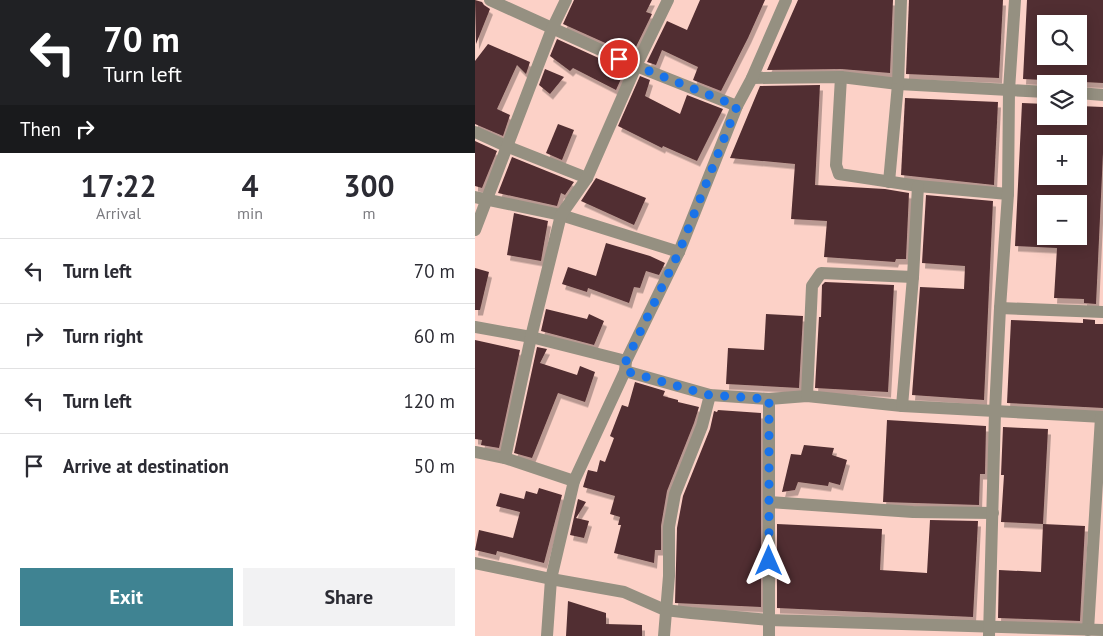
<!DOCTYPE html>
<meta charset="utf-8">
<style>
body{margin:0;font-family:"PT Sans",sans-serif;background:#f2f2f3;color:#2b2b33;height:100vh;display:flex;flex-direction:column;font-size:19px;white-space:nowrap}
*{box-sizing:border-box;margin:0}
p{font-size:16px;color:#7c7c81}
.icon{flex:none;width:28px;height:28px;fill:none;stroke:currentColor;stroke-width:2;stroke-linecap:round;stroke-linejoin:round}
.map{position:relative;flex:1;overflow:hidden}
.panel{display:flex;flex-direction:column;background:#fff;width:475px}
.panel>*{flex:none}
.hud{background:#202124;color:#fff;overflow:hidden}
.fabs{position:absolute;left:562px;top:15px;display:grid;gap:10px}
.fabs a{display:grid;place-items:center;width:50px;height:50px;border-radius:0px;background:#fff;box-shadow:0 2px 12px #0003;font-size:25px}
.pin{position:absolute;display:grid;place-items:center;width:42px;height:42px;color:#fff;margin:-21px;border:2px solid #fff;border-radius:50%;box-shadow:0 1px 5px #0007}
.me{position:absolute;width:55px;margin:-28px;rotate:0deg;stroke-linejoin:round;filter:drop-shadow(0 0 4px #0008)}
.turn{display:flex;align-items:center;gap:18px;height:105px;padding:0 20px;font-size:22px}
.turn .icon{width:65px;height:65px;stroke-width:2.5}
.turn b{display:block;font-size:35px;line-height:42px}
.then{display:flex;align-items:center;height:48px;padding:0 20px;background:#0003;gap:10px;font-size:19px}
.eta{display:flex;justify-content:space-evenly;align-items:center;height:85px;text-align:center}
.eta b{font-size:30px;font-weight:700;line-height:35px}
.cta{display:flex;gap:10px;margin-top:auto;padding:10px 20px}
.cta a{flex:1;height:58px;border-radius:0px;background:#3f8392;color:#fff;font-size:20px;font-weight:700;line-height:58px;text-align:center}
.cta a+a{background:#f2f2f3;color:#2b2b33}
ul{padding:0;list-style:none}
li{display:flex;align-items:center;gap:15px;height:65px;padding:0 20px;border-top:1px solid #e1e1e2}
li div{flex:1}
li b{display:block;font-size:19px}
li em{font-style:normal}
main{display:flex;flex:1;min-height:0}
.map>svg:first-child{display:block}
.building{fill:#512e31;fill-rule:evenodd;filter:url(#shadow)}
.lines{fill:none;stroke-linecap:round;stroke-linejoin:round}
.street{stroke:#959081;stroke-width:12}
.route{stroke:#1a73e8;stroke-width:9;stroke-dasharray:0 16.2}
</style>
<main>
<section class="panel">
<div class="hud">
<div class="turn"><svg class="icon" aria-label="left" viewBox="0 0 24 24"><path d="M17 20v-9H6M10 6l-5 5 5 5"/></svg><div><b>70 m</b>Turn left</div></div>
<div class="then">Then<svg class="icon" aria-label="right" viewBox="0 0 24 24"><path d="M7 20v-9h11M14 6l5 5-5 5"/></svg></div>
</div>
<div class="eta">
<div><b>17:22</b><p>Arrival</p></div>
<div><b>4</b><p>min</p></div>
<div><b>300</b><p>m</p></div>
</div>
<ul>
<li><svg class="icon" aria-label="left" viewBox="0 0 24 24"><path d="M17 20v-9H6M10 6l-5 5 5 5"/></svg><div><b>Turn left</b></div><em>70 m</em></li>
<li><svg class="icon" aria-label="right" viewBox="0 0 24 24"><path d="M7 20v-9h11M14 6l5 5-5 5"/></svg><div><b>Turn right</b></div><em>60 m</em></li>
<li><svg class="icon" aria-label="left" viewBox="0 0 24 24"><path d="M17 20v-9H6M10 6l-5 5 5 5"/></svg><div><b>Turn left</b></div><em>120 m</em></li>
<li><svg class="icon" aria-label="arrive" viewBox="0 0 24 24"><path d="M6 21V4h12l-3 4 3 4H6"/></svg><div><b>Arrive at destination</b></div><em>50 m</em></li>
</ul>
<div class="cta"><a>Exit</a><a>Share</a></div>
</section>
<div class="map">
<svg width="628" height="636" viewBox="0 0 628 636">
<defs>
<filter id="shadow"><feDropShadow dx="3" dy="5.5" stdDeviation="0" flood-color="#0004"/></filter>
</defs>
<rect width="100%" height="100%" fill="#fcd1c7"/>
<g class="building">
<polygon points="0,0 7,2 9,5 15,9 1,44"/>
<polygon points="99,0 177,0 171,12 177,14 157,55 88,24"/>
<polygon points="225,0 290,0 273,38 246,91 218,80 223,67 187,50 181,65 172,62 192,21 212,30"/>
<polygon points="323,0 418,0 415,73 366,69 292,70"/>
<polygon points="434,0 528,0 524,78 431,74"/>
<path d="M552 0H628V83L548 79ZM571 24H604V56H571Z"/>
<polygon points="82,39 150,70 141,90 98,68 95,71 75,56"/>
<polygon points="13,44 55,62 51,74 42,65 22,109 35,115 28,136 0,124 0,61"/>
<polygon points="70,69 89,77 75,94 64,85"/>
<polygon points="165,76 175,80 170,96 205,114 212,95 248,109 222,161 188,146 187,148 143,126"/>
<polygon points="345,85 340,185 410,189 434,193 431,259 421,259 420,262 349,257 352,221 316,219 320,164 255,158 285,86"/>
<polygon points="430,98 523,102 519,185 426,175"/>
<path d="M547 103 571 104V116H604V106L628 107V153L621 304 609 303V299L579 298 582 248 540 246ZM571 144H604V176H571ZM571 204H604V236H571Z"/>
<polygon points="83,124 99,130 87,160 71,153"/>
<polygon points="0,141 22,151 7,188 0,186"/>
<polygon points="37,157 99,182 90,195 86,193 82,206 23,193"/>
<polygon points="121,178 171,198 159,225 106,201"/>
<polygon points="451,195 518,201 509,400 437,395 445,287 489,289 490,266 447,263"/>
<polygon points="39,213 73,221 66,261 32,255"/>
<polygon points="131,243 175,256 190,263 184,275 171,271 165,288 159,287 154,303 113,288 112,292 87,284 93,267 121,276"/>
<polygon points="0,268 14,272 5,310 0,310"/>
<polygon points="350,282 419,285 413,392 340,388 344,317 346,317 347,285"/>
<polygon points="71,309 112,319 114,314 129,321 119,345 66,331"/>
<polygon points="291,314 328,316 324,388 251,384 253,348 289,350"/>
<polygon points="608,319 620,320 620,324 628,324 628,408 532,403 536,320 608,323"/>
<polygon points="0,340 45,350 24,448 6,445 7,440 0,439"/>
<polygon points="62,347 72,349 65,363 102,375 105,366 120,372 110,402 83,393 57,458 39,453"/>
<polygon points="160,382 190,391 188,396 203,400 203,402 224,407 219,423 192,491 186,526 186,550 180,550 179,563 139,553 146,525 143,525 145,517 135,514 140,496 108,487 113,470 122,472 125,460 130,462 139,438 135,436 147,405 153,407"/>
<polygon points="243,410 286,413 286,607 200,603 202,528 208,496 235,429 239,411 242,412"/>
<polygon points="412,420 511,426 510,474 505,474 504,505 408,502"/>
<polygon points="528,427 573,429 568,524 526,522 529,475 526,475"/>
<polygon points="329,445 359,448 357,455 372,460 365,485 354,482 353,486 323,482 320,490 307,492 316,454 326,455"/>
<polygon points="64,488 87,495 69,563 22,551 21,555 0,550 4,530 38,538 45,512 21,506 25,493 49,499 51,491 62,494"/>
<polygon points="103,499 111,502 101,518 114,521 109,538 95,535"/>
<polygon points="455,520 503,521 498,617 302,608 302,524 407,529 405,570 452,573"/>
<polygon points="568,524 610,526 605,621 523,618 524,570 566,572"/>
<polygon points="93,601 131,613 131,624 167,625 167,636 91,636"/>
</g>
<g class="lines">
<g class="street">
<polyline points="15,0 161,66 262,106"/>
<polyline points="366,77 361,165 364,174 443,186 533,194"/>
<polyline points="277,78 366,77 423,84 571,92"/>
<polyline points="604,93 628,95"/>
<polyline points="0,132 31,146 112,178"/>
<polyline points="414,182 423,84 426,0"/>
<polyline points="0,197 86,215 204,252"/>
<polyline points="0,230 77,29 91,0"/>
<polyline points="525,308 628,312"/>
<polyline points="0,327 56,337 151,361"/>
<polyline points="150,371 235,395 294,399 332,396 427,406 628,417"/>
<polyline points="332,396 337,286 346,273 438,277"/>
<polyline points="427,406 438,277 443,186"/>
<polyline points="0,452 30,458 99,481"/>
<polyline points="30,458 56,337 86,215 112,178 161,66 193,0"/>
<polyline points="294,502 438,512 518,513"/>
<polyline points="0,563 76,579 99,481 150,371 151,361 204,252 262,106 277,78 311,0"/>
<polyline points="613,630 626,417"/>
<polyline points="72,636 76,579 149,592 190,610 216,613 294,620 628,630"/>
<polyline points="189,636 194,576 194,527 200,494 227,426 235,395"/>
<polyline points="294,636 294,399"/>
<polyline points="514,636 520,412 525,308 533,194 534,90 540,0"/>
</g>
</g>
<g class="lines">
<polyline class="route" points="144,59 262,106 204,252 151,361 150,371 234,395 294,399 294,561"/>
</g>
</svg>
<div class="fabs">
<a><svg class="icon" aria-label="search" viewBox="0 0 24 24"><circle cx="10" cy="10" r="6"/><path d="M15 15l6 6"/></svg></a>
<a><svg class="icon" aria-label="layers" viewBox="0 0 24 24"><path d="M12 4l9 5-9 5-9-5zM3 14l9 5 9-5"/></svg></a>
<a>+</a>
<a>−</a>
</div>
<div class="pin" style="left:144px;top:59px;background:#d93025"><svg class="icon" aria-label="arrive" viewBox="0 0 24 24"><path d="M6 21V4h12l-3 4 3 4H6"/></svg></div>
<svg class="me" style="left:294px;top:561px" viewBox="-20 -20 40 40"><path d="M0-17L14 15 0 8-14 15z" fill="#1a73e8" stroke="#fff" stroke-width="4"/></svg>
</div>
</main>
